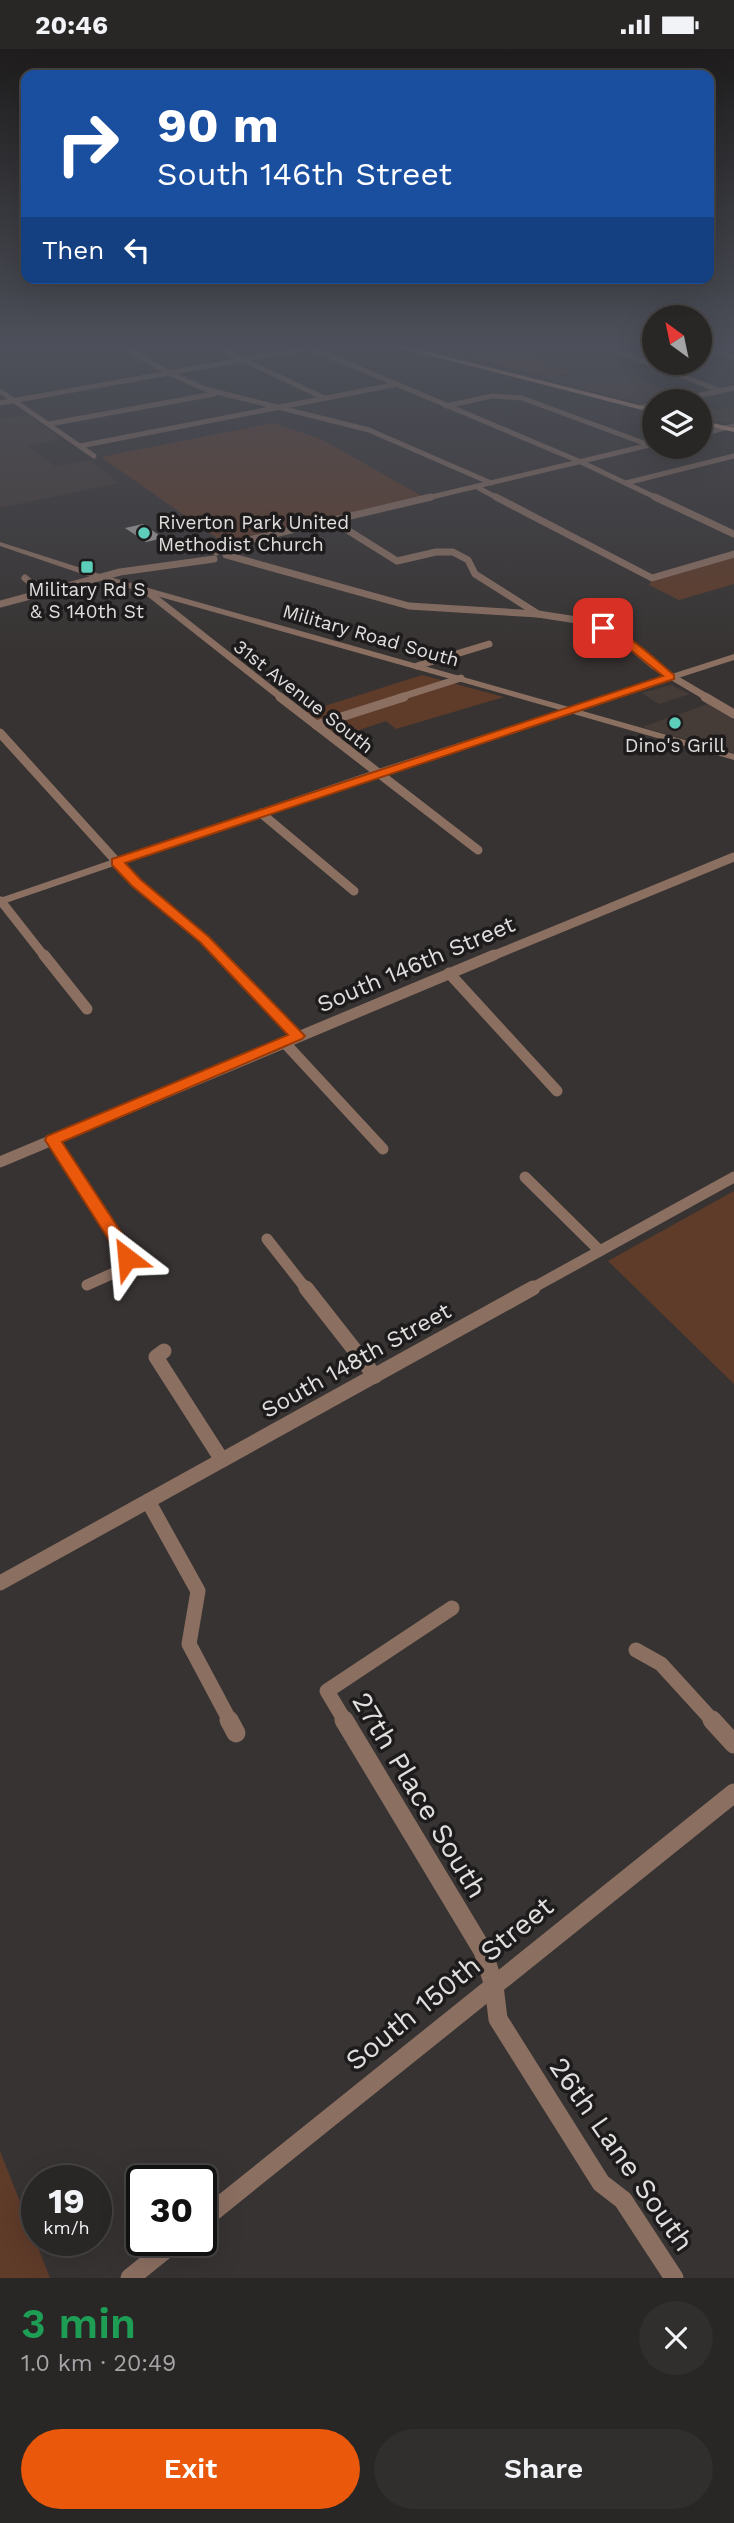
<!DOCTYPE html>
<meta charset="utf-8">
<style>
body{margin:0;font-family:"Work Sans",sans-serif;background:#312e2e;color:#f1f3f6;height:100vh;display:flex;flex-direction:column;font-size:26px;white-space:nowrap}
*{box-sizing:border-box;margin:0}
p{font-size:23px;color:#a5a5a7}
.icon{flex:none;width:38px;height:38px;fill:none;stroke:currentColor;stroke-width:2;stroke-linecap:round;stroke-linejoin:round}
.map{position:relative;height:2229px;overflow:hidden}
.sheet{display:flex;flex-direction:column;background:#292626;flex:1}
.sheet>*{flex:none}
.guide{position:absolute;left:21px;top:21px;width:693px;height:214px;border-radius:14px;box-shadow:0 7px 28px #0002,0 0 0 2px #454343;background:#1a4fa0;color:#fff;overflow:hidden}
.needle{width:46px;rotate:327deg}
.fabs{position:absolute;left:642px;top:256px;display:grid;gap:14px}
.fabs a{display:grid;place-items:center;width:70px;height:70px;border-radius:50%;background:#292626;box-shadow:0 7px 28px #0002,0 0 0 2px #454343;font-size:35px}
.speed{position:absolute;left:21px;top:2116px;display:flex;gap:14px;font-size:35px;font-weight:700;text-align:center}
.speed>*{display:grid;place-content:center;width:91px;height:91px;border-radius:50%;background:#292626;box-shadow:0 7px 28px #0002,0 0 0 2px #454343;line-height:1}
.speed small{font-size:18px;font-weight:400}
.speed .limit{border:4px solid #111;border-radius:10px;background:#fff;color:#111}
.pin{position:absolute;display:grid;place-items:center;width:60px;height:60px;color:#fff;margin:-30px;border-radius:14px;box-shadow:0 4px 10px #0006}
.me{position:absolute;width:77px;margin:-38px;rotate:331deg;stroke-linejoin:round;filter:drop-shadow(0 0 5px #0008)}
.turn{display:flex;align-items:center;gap:24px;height:147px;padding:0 21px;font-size:32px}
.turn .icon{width:91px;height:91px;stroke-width:2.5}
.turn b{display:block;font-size:49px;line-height:60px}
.then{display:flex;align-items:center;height:66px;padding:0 21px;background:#0003;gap:14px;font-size:26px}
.round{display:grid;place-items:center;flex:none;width:74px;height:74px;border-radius:37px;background:#312e2e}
.summary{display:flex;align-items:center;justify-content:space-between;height:119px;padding:0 21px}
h1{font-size:42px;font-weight:600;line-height:52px;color:#1e9e55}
.button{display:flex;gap:14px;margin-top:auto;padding:14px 21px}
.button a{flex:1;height:80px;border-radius:42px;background:#ea580c;color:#fff;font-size:28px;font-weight:600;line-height:80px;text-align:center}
.button a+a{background:#312e2e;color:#f1f3f6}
.status{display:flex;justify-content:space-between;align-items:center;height:49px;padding:0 35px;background:#292626;direction:ltr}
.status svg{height:19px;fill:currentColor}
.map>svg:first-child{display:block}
.built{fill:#453b37}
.green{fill:#5f3b29}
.building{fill:#a8a3a1}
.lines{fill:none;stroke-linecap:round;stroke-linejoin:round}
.minor-far5{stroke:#8b6f61;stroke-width:5}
.minor-far4{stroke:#8b6f61;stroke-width:7}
.minor-far3{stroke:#8b6f61;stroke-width:9}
.minor-far2{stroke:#8b6f61;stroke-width:11}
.minor-far1{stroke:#8b6f61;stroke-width:15}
.minor{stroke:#8b6f61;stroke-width:19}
.tertiary{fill:#8b6f61;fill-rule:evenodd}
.primary{fill:#e2a88c;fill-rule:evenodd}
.route{fill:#ea580c;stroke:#983908;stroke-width:2}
.poi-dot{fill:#5cceba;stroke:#1d1b1b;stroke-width:2.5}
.labels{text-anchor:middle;stroke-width:7;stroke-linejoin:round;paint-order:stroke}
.far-poi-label{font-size:19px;fill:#e1dfde;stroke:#1d1b1b}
.far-street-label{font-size:19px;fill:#e1dfde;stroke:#1d1b1b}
.street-label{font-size:23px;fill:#e1dfde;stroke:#1d1b1b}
.near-street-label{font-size:28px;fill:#e1dfde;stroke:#1d1b1b}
</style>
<div class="status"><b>20:46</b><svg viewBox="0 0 49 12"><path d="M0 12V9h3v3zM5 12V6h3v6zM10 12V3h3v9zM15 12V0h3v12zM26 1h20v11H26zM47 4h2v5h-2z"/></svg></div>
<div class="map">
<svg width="734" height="2229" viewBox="0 0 734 2229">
<rect width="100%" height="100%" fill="#373332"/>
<g class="built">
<polygon points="620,322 684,347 643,355 540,329"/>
<polygon points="700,355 717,362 729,359 734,361 734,374 723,374 700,369"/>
<polygon points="27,366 61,390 27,397 56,418 90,411 119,434 0,459 0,370"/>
<polygon points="671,636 690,645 659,655 641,644"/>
<polygon points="708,655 734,671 734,704 642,678"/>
</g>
<g class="green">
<polygon points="462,294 487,294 498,298 519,299 540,313 570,323 549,328 476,310 479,308 465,305 480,301"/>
<polygon points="273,374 321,390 422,447 224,494 101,408"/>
<polygon points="734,508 734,535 679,551 649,536 652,531"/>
<polygon points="422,626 504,648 396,680 386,672 338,688 306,663"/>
<polygon points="734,1142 734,1335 608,1212"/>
<polygon points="0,2102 50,2229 0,2229"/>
</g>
<polygon class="building" points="143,475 163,489 146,493 125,479"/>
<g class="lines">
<g class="minor-far5">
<polyline points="116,294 169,324 205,340 369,381 491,434"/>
<polyline points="208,294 324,349"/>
<polyline points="299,294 581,413 659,450"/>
<polyline points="620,303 721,342"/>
<polyline points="0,342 94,407"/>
<polyline points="674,352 734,339"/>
<polyline points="0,354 309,299"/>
<polyline points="446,357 492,347 522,349 649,396"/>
<polyline points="642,358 654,356"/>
<polyline points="49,375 214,345"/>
<polyline points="700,385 734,377"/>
<polyline points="80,397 393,336"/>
<polyline points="626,434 734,407"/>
<polyline points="477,438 499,450"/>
<polyline points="423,450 654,395"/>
</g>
<g class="minor-far4">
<polyline points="496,448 652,529 734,505"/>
<polyline points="655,448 734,485"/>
<polyline points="333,472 397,512 436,503 453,503 468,511 475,525 538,565"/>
<polyline points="216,503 232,495 431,448"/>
<polyline points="226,506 409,557 538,565 590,573 616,585 654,617 708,649"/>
<polyline points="25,529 42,544"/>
<polyline points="145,541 282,649"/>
<polyline points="0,555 120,523 214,510"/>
<polyline points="417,617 489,595"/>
<polyline points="398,649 461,629"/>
</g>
<g class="minor-far3">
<polyline points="280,648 478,801"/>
<polyline points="705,648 734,665"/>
<polyline points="316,676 404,648"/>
<polyline points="0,684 136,834 204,890 221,908"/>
<polyline points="261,764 354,842"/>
<polyline points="1,852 45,908"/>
<polyline points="490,908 734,808"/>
</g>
<g class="minor-far2">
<polyline points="44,906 87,960"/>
<polyline points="219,906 297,987"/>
<polyline points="449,924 557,1042"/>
<polyline points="284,993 383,1100"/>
<polyline points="53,1091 124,1200 126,1209 116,1223 87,1236"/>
<polyline points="0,1113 494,906"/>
<polyline points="525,1128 599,1201"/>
<polyline points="267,1190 307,1241"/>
<polyline points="529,1241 734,1128"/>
</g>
<g class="minor-far1">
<polyline points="306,1239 375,1327"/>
<polyline points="164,1302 156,1308 222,1411"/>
<polyline points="148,1452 198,1542 189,1595 230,1672"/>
<polyline points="0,1534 533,1239"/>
<polyline points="636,1601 661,1615 713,1672"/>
<polyline points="345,1672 327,1642 452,1559"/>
</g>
<g class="minor">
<polyline points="229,1671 236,1684"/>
<polyline points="344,1671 483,1902 494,1937 498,1970 601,2134 623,2151 674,2229"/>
<polyline points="712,1671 734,1695"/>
<polyline points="201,2172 734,1744"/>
<polyline points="130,2229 177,2191"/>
</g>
<g class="tertiary">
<polygon points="0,294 5,294 0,297"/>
<polygon points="700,295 734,307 734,311 700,299"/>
<polygon points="0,493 106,527 569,658 734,605 734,611 579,661 734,705 734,711 570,664 380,726 0,856 0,849 372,722 560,661 100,531 0,497"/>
</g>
<g class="primary">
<polygon points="381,294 393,294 654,360 654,364"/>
<polygon points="700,371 734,379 734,383 700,375"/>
</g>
</g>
<linearGradient id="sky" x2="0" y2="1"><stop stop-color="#1e1c1c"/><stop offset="0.49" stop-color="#4d505a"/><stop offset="1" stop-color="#4d505a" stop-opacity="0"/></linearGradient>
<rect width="734" height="606" fill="url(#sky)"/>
<path class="route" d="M600 577C620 576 658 613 674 626V630L125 814 141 831 209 888 305 987 302 990 62 1093 132 1200 135 1209 133 1213H121L116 1202 45 1091 47 1087 288 986 200 893 132 837 112 816V810L663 627 622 594 600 581Z"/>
<g class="poi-dot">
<circle cx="144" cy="484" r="7"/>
<rect x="80" y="511" width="14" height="14" rx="3.5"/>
<circle cx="675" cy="674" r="7"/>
</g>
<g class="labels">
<g class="far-poi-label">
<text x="158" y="480" text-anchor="start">Riverton Park United<tspan x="158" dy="22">Methodist Church</tspan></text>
<text x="87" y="547">Military Rd S<tspan x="87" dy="22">&amp; S 140th St</tspan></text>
<text x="675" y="703">Dino's Grill</text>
</g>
<g class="far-street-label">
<text transform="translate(371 586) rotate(16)" y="7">Military Road South</text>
<text transform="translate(304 647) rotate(38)" y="7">31st Avenue South</text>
</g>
<g class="street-label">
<text transform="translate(416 915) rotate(-23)" y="8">South 146th Street</text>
<text transform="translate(356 1311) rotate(-29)" y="8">South 148th Street</text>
</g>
<g class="near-street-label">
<text transform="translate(420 1746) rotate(59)" y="10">27th Place South</text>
<text transform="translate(449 1934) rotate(-39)" y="10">South 150th Street</text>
<text transform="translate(622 2105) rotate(55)" y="10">26th Lane South</text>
</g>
</g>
</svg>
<div class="fabs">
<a><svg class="needle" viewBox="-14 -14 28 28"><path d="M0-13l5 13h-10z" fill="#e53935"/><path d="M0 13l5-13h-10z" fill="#a5a5a7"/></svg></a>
<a><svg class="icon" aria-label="layers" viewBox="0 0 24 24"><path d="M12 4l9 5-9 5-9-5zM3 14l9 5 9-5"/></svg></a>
</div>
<div class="speed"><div>19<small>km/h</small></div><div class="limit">30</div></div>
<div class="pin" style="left:603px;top:579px;background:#d93025"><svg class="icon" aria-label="arrive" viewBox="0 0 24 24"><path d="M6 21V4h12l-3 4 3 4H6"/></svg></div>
<svg class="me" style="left:127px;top:1209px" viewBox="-20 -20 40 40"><path d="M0-17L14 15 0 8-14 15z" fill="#ea580c" stroke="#fff" stroke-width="4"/></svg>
<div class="guide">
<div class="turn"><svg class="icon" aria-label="right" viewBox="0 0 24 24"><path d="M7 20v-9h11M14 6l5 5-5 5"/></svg><div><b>90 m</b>South 146th Street</div></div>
<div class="then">Then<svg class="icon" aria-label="left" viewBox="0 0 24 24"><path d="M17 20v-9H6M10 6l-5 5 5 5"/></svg></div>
</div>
</div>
<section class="sheet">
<div class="summary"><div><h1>3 min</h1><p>1.0 km · 20:49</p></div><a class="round"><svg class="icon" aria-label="close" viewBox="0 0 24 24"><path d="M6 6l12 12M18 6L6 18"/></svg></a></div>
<div class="button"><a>Exit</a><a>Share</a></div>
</section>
